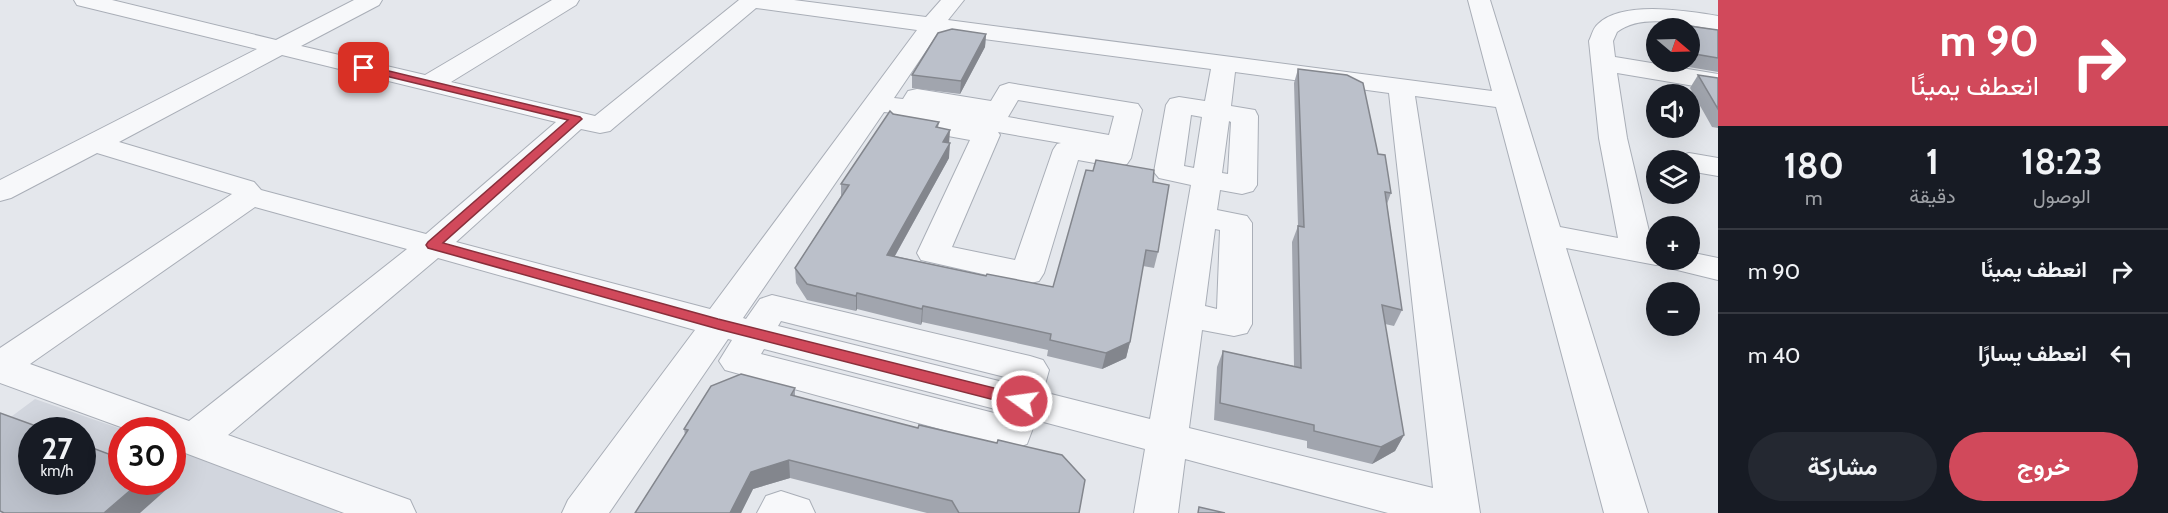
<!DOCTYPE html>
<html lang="ar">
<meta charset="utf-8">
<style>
body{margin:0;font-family:Cabin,Vazirmatn,sans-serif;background:#242831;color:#f1f3f6;direction:rtl;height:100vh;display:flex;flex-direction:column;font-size:22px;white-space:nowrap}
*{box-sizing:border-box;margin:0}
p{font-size:20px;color:#9ea1a6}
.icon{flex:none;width:33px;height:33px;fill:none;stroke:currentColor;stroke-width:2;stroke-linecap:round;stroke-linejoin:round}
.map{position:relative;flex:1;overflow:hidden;direction:ltr}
.sheet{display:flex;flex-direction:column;background:#171b24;width:450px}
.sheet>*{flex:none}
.top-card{background:#d1495b;color:#fff;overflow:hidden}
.needle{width:39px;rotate:109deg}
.tools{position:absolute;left:1646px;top:18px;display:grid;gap:12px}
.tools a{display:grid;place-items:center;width:54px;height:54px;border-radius:50%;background:#171b24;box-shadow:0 6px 24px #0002;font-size:30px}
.speed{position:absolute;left:18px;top:417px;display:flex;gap:12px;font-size:30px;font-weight:700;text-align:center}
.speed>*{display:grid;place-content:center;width:78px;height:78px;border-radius:50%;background:#171b24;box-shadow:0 6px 24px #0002;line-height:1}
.speed small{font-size:15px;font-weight:400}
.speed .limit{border:9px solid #d22;background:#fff;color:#111}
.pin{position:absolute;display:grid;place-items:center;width:51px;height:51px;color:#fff;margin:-26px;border-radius:12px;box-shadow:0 3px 9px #0006}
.me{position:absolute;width:66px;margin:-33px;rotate:284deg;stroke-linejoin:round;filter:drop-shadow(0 0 4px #0008)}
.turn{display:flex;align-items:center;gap:21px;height:126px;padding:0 30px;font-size:27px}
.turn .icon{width:78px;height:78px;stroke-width:2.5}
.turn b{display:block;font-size:42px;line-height:51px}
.eta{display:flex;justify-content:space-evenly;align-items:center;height:102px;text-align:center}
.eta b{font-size:36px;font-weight:700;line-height:42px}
.action{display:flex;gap:12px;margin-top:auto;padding:12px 30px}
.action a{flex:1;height:69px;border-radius:36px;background:#d1495b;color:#fff;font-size:24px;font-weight:700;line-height:69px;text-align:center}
.action a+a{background:#242831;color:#f1f3f6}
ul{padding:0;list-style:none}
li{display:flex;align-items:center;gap:18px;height:84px;padding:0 30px;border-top:2px solid #363941}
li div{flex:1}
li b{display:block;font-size:22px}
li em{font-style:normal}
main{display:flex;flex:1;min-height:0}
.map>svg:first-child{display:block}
.built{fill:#d2d6de;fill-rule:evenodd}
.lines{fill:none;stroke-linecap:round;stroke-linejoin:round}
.street-casing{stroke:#a9aeb7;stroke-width:2}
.street{fill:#f7f8fa;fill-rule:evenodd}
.wall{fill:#a1a5ae}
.shaded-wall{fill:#83868d}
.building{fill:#bbc0ca;stroke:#83868d;stroke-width:1.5}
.route{fill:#d1495b;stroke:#882f3b;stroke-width:1.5}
</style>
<main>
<section class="sheet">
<div class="top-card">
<div class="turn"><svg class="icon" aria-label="right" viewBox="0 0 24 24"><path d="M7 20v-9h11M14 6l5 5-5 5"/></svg><div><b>90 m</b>انعطف يمينًا</div></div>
</div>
<div class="eta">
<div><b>18:23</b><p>الوصول</p></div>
<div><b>1</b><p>دقيقة</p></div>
<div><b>180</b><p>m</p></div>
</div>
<ul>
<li><svg class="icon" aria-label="right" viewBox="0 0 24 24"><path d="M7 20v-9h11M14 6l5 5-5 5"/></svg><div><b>انعطف يمينًا</b></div><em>90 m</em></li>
<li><svg class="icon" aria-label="left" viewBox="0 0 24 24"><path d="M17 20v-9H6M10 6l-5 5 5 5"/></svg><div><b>انعطف يسارًا</b></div><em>40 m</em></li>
</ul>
<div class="action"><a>خروج</a><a>مشاركة</a></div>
</section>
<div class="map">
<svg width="1718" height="513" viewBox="0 0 1718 513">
<rect width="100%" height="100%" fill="#e4e7ec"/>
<path class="built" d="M35 399 124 430H122V482H172L173 447 343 506 337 513H0V425ZM32 430H82V482H32Z"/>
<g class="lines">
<defs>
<g id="street">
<path d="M74 0H112L276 40 354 0H382L379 5 301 46 425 75 552 0H579L576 5 451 82 595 116 739 0H794L926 17 941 0H964L948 20 1492 91 1468 0H1490L1560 227 1618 238 1599 138 1589 41C1592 35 1593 28 1598 24 1623 0 1686 11 1718 16V30C1687 25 1643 12 1617 32L1613 41 1615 57 1718 74V90L1617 73 1627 138 1652 244 1656 245V260H1689V252L1718 258V280L1665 267 1663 264 1656 265 1566 248 1648 513H1604L1496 107 1415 96 1480 513H1388L1185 459 1178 513H1134L1145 449 1036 420 1027 444 1013 449 725 370 719 361 732 340 728 339 609 513H562L568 500 695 330 438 258 228 435 410 500 416 513H344L172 448V430H129L0 383V348L232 194 97 153 11 198 0 201V180L257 49 77 5ZM756 8 917 30 710 309 456 242 581 129 600 133 610 131ZM938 33 1211 69 1205 101 1179 97 1170 99 1166 105 1154 172 1159 178 1191 185 1150 419 1043 392 1049 370 1043 360 1030 356 772 295 760 299 746 319 743 318 884 112 894 113 889 120 893 126 970 140 917 253 921 260 1027 284 1039 281 1044 273 1078 160 1117 167 1127 164 1131 158 1142 110 1138 104 1009 83 1000 86 991 101 917 89 908 91 903 99 894 98ZM282 55 556 122 426 234 261 190 254 182 119 142ZM1235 72 1389 93 1433 488 1189 428 1202 330 1234 336 1247 333 1252 324V223L1247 216 1217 210 1220 190 1242 194 1253 191 1257 185 1258 116 1255 110 1231 106ZM1018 100 1114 116 1109 135 1008 117ZM1191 115 1202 117 1194 168 1184 166ZM1229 121 1231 122 1228 174 1222 173ZM998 132 1061 143 1057 144 1053 150 1015 260 952 247 1000 135ZM255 207 407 249 189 421 30 364ZM1215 229 1220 230 1217 309 1205 306ZM781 321 1009 378 1007 383 778 326ZM764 349 999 410 998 414 761 354Z"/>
<polygon points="1689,153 1718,158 1718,176 1689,171 1689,160 1676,160 1679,156"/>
<polygon points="781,491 809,500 815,513 757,513 766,496"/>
</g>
</defs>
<use href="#street" class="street-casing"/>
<use href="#street" class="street"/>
</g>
<g class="wall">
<polygon points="1667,23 1718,30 1718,72 1677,65 1675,62 1689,62 1689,28 1664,28"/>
<polygon points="986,34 985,47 960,94 912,88 912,75"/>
<polygon points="1298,69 1378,154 1391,193 1387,204 1402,310 1394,326 1385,324 1404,435 1395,451 1372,464 1307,448 1307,441 1214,420 1217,367 1223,351 1294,366 1292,242 1298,226 1294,83"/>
<polygon points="1698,75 1718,78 1718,128 1712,127 1690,88"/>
<polygon points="893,114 939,122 938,128 949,143 949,158 895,256 986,276 1053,287 1153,182 1158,252 1154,268 1143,266 1130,342 1126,358 1102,369 1047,356 1048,350 922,322 921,325 857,309 856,311 807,300 796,283 795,268 841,196 841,184"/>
<polygon points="795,388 795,396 1079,513 927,513 790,478 753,489 741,513 635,513 685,435 684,429"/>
</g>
<g class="shaded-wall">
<polygon points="986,34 985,47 960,94 961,81"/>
<polygon points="950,130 949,145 943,142"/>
<polygon points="950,143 949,158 887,270 887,255"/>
<polygon points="857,293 857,309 856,311 856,296"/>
<polygon points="923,306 922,322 921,325 922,309"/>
<polygon points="1130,342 1126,358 1102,369 1106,353"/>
<polygon points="1404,435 1395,451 1372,464 1381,447"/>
<polygon points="789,460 790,478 753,489 741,513 730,513 751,472"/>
<polygon points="140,482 161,482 167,489 140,513 104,513"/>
</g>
<g class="building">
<polygon points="1667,23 1718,30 1718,58 1689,53 1689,28 1670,28"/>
<polygon points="952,29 986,34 961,81 912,75 938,33"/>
<polygon points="1298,69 1347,75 1363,83 1378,154 1385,155 1391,193 1385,192 1402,310 1382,305 1404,435 1381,447 1314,431 1314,425 1220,403 1223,351 1301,368 1298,226 1304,227"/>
<polygon points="1698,75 1718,78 1718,109"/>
<polygon points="890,111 893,114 939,122 936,127 950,130 943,142 950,143 887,255 986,276 987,274 1053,287 1086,170 1093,171 1096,160 1154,170 1153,182 1169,185 1158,252 1146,250 1130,342 1106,353 1050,340 1051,334 923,306 922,309 857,293 856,296 807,284 795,268 849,185 841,184"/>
<polygon points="741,374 795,388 791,395 918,428 919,425 997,443 998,440 1062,455 1085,480 1079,513 959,513 952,501 789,460 751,472 730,513 635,513 688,430 684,429 711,386"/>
<polygon points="0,413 47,430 32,430 32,482 82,482 82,444 122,459 122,482 140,482 104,513 4,513 0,511"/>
<polygon points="1199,507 1225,513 1198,513"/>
</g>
<polygon class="route" points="364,65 580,117 582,119 443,243 718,319 1022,395 1028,397 1030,401 1028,405 1022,407 718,329 428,248 426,245 428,242 568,120 361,70 359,68"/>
</svg>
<div class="tools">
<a><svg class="needle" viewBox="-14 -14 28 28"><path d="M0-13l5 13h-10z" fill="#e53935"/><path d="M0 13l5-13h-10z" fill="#9ea1a6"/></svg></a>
<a><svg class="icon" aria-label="sound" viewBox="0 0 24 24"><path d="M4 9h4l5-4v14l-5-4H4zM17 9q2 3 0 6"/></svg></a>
<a><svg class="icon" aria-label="layers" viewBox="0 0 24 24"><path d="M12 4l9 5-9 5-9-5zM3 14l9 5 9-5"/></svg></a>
<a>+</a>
<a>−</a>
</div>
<div class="speed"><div>27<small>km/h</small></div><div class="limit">30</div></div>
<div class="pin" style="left:364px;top:68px;background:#d93025"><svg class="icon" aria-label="arrive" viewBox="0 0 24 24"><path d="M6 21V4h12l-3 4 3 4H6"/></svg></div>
<svg class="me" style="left:1022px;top:401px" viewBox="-20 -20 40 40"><circle r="17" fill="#d1495b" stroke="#fff" stroke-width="3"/><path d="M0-11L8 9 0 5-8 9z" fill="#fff"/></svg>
</div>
</main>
